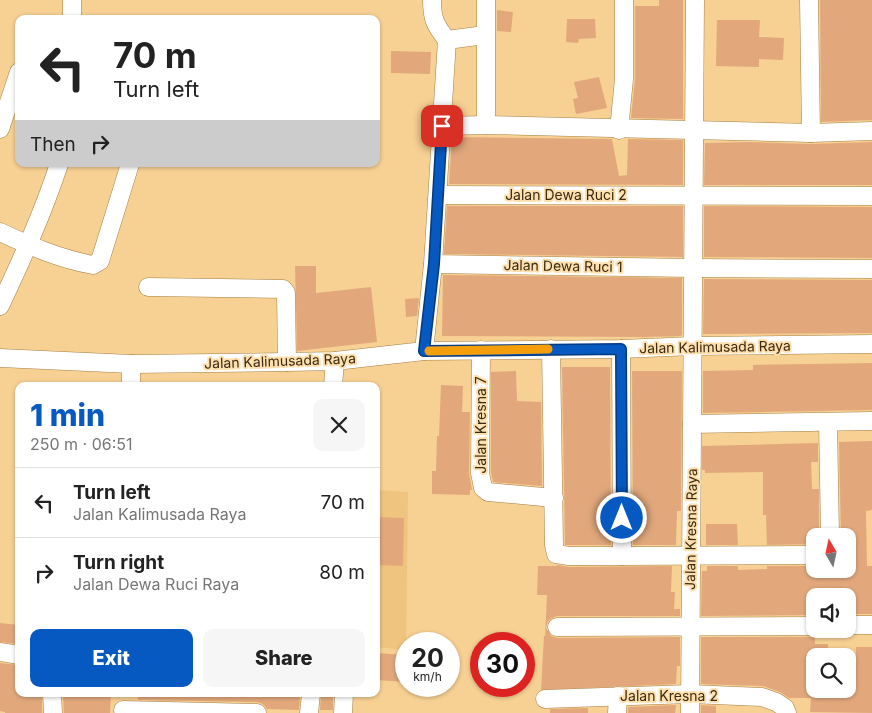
<!DOCTYPE html>
<meta charset="utf-8">
<style>
body{margin:0;font-family:Inter,sans-serif;background:#f6f6f6;color:#222;height:100vh;display:flex;flex-direction:column;font-size:19px;white-space:nowrap}
*{box-sizing:border-box;margin:0}
p{font-size:16px;color:#767676}
.icon{flex:none;width:28px;height:28px;fill:none;stroke:currentColor;stroke-width:2;stroke-linecap:round;stroke-linejoin:round}
.map{position:relative;flex:1;overflow:hidden}
.drawer{position:absolute;left:15px;top:382px;width:365px;height:315px;display:flex;flex-direction:column;background:#fff;border-radius:10px;box-shadow:0 1px 4px #0004}
.drawer>*{flex:none}
.top-card{position:absolute;left:15px;top:15px;width:365px;height:152px;border-radius:10px;box-shadow:0 1px 4px #0004;background:#fff;color:#222;overflow:hidden}
.needle{width:32px;rotate:351deg}
.buttons{position:absolute;left:806px;top:528px;display:grid;gap:10px}
.buttons a{display:grid;place-items:center;width:50px;height:50px;border-radius:10px;background:#fff;box-shadow:0 1px 4px #0004;font-size:25px}
.speed{position:absolute;left:395px;top:632px;display:flex;gap:10px;font-size:25px;font-weight:700;text-align:center}
.speed>*{display:grid;place-content:center;width:65px;height:65px;border-radius:50%;background:#fff;box-shadow:0 1px 4px #0004;line-height:1}
.speed small{font-size:12px;font-weight:400}
.speed .limit{border:8px solid #d22;background:#fff;color:#111}
.pin{position:absolute;display:grid;place-items:center;width:42px;height:42px;color:#fff;margin:-21px;border-radius:10px;box-shadow:0 2px 8px #0006}
.me{position:absolute;width:55px;margin:-28px;rotate:0deg;stroke-linejoin:round;filter:drop-shadow(0 0 4px #0008)}
.turn{display:flex;align-items:center;gap:18px;height:105px;padding:0 15px;font-size:22px}
.turn .icon{width:65px;height:65px;stroke-width:2.5}
.turn b{display:block;font-size:35px;line-height:42px}
.then{display:flex;align-items:center;height:48px;padding:0 15px;background:#0003;gap:10px;font-size:19px}
.round{display:grid;place-items:center;flex:none;width:52px;height:52px;border-radius:10px;background:#f6f6f6}
.summary{display:flex;align-items:center;justify-content:space-between;height:85px;padding:0 15px}
h1{font-size:30px;font-weight:800;line-height:38px;color:#0759c2}
.cta{display:flex;gap:10px;margin-top:auto;padding:10px 15px}
.cta a{flex:1;height:58px;border-radius:10px;background:#0759c2;color:#fff;font-size:20px;font-weight:800;line-height:58px;text-align:center}
.cta a+a{background:#f6f6f6;color:#222}
ul{padding:0;list-style:none}
li{display:flex;align-items:center;gap:15px;height:70px;padding:0 15px;border-top:1px solid #e0e0e0}
li div{flex:1}
li b{display:block;font-size:19px}
li em{font-style:normal}
.map>svg:first-child{display:block}
.built{fill:#efc47f}
.building{fill:#e2a87c}
.lines{fill:none;stroke-linecap:round;stroke-linejoin:round}
.minor-casing{stroke:#a48044;stroke-width:19}
.minor{stroke:#fff;stroke-width:18}
.route-casing{stroke:#053a7e;stroke-width:12}
.route{stroke:#0759c2;stroke-width:9}
.slow{stroke:#f59e0b;stroke-width:9}
.labels{text-anchor:middle;stroke-width:4;stroke-linejoin:round;paint-order:stroke}
.street-label{font-size:14px;fill:#392a11;stroke:#fedfae}
</style>
<div class="map">
<svg width="872" height="713" viewBox="0 0 872 713">
<rect width="100%" height="100%" fill="#f7d093"/>
<polygon class="built" points="376,490 408,492 406,650 376,647"/>
<g class="building">
<polygon points="659,0 683,0 683,119 631,118 635,79 635,6 659,6"/>
<polygon points="820,0 872,0 872,120 821,122"/>
<polygon points="497,10 513,12 511,32 497,31"/>
<polygon points="567,19 595,19 596,38 579,39 578,43 566,42"/>
<polygon points="717,20 760,20 759,37 784,38 783,60 759,59 759,67 716,66"/>
<polygon points="391,51 431,52 430,74 391,73"/>
<polygon points="599,77 607,108 576,114 573,99 578,98 574,82"/>
<polygon points="452,137 612,139 619,176 627,175 628,139 683,140 683,185 449,184"/>
<polygon points="750,142 811,144 872,142 872,185 704,185 705,143"/>
<polygon points="447,206 683,206 683,257 444,254"/>
<polygon points="704,206 872,207 872,258 704,257"/>
<polygon points="295,266 316,266 316,293 371,287 377,342 297,351"/>
<polygon points="443,275 682,278 682,334 681,336 643,337 442,336"/>
<polygon points="704,279 872,280 872,333 703,334"/>
<polygon points="419,298 417,316 406,317 405,299"/>
<polygon points="872,363 872,410 703,413 703,371 753,370 753,365"/>
<polygon points="562,367 610,367 611,545 565,545"/>
<polygon points="516,371 517,401 541,402 542,486 493,482 491,472 491,372"/>
<polygon points="632,371 682,371 681,511 677,511 676,545 633,545"/>
<polygon points="441,385 463,386 462,412 470,412 469,473 472,490 470,490 470,495 432,494 432,471 436,471 437,436 439,436"/>
<polygon points="872,441 872,510 866,511 867,566 872,566 872,614 848,614 848,596 815,596 815,615 701,616 702,571 707,571 707,566 738,566 738,570 767,569 767,566 815,566 815,569 848,569 848,536 841,536 839,442"/>
<polygon points="818,443 818,462 811,462 812,489 819,489 819,536 815,536 815,544 767,545 766,515 763,515 763,472 705,473 705,470 702,470 702,446"/>
<polygon points="376,517 404,518 403,566 376,565"/>
<polygon points="706,524 737,524 738,545 706,545"/>
<polygon points="557,565 569,567 672,566 671,592 675,592 674,609 680,609 680,616 557,616 552,618 548,621 546,628 551,636 557,638 680,637 680,666 677,666 676,684 541,690 544,636 545,636 547,595 537,595 538,566 557,566"/>
<polygon points="0,623 19,625 19,644 0,642"/>
<polygon points="701,637 815,637 815,644 828,644 828,656 815,656 815,689 856,689 856,647 872,647 872,713 810,712 811,698 789,698 780,692 763,686 701,684"/>
<polygon points="376,653 406,655 406,682 376,680"/>
<polygon points="0,663 19,665 19,694 42,694 42,713 5,713 5,712 0,711"/>
<polygon points="86,694 111,694 110,713 64,713 63,695 86,696"/>
<polygon points="138,694 300,694 299,710 267,709 263,704 257,702 138,700"/>
<polygon points="321,694 333,694 333,710 320,710"/>
<polygon points="676,705 675,713 628,713 628,707"/>
<polygon points="701,705 716,706 716,713 701,713"/>
<polygon points="588,708 588,713 550,713 550,709"/>
</g>
<g class="lines">
<defs>
<g id="minor">
<polyline points="72,0 72,19"/>
<path d="M432 0C432 19 435 25 447 40"/>
<polyline points="486,0 486,125"/>
<polyline points="809,0 811,133"/>
<polyline points="447,40 485,35"/>
<polyline points="442,126 486,125 811,133 872,131"/>
<polyline points="0,129 19,72"/>
<polyline points="619,130 624,79 624,0"/>
<polyline points="438,195 872,196"/>
<path d="M0 232C30 246 60 259 93 265L100 261 130 164"/>
<polyline points="433,264 693,268 872,269"/>
<polyline points="148,287 283,289 286,293 287,362"/>
<path d="M0 306C22 259 43 213 59 164"/>
<polyline points="551,349 554,545 556,554 569,556 622,556 815,555"/>
<polyline points="621,349 622,556"/>
<polyline points="481,350 480,473 483,488 488,492 554,498"/>
<polyline points="424,351 433,264 447,40"/>
<polyline points="0,358 131,364 287,362 335,361 424,351 621,349 693,346 872,344"/>
<polyline points="131,364 131,386"/>
<polyline points="333,386 335,361"/>
<polyline points="828,422 830,536"/>
<polyline points="692,424 872,421"/>
<polyline points="848,625 872,625"/>
<polyline points="557,627 815,626"/>
<polyline points="0,652 19,655"/>
<polyline points="52,694 53,713"/>
<polyline points="545,699 690,694 762,697 776,702 785,708 787,713"/>
<polyline points="123,710 257,713"/>
<polyline points="309,713 311,694"/>
<polyline points="343,713 344,694"/>
<polyline points="617,713 618,696"/>
<polyline points="690,713 695,0"/>
</g>
</defs>
<use href="#minor" class="minor-casing"/>
<use href="#minor" class="minor"/>
</g>
<g class="lines">
<defs>
<polyline id="route" points="442,126 434,264 424,351 621,349 622,518"/>
</defs>
<use href="#route" class="route-casing"/>
<use href="#route" class="route"/>
<polyline class="slow" points="429,351 548,349"/>
</g>
<g class="labels">
<g class="street-label">
<text x="566" y="200">Jalan Dewa Ruci 2</text>
<text transform="translate(563 266) rotate(1)" y="5">Jalan Dewa Ruci 1</text>
<text transform="translate(715 347) rotate(-1)" y="5">Jalan Kalimusada Raya</text>
<text transform="translate(280 361) rotate(-2)" y="5">Jalan Kalimusada Raya</text>
<text transform="translate(481 425) rotate(-90)" y="5">Jalan Kresna 7</text>
<text transform="translate(691 529) rotate(-89)" y="5">Jalan Kresna Raya</text>
<text x="669" y="701">Jalan Kresna 2</text>
</g>
</g>
</svg>
<div class="buttons">
<a><svg class="needle" viewBox="-14 -14 28 28"><path d="M0-13l5 13h-10z" fill="#e53935"/><path d="M0 13l5-13h-10z" fill="#767676"/></svg></a>
<a><svg class="icon" aria-label="sound" viewBox="0 0 24 24"><path d="M4 9h4l5-4v14l-5-4H4zM17 9q2 3 0 6"/></svg></a>
<a><svg class="icon" aria-label="search" viewBox="0 0 24 24"><circle cx="10" cy="10" r="6"/><path d="M15 15l6 6"/></svg></a>
</div>
<div class="speed"><div>20<small>km/h</small></div><div class="limit">30</div></div>
<div class="pin" style="left:442px;top:126px;background:#d93025"><svg class="icon" aria-label="arrive" viewBox="0 0 24 24"><path d="M6 21V4h12l-3 4 3 4H6"/></svg></div>
<svg class="me" style="left:622px;top:518px" viewBox="-20 -20 40 40"><circle r="17" fill="#0759c2" stroke="#fff" stroke-width="3"/><path d="M0-11L8 9 0 5-8 9z" fill="#fff"/></svg>
<div class="top-card">
<div class="turn"><svg class="icon" aria-label="left" viewBox="0 0 24 24"><path d="M17 20v-9H6M10 6l-5 5 5 5"/></svg><div><b>70 m</b>Turn left</div></div>
<div class="then">Then<svg class="icon" aria-label="right" viewBox="0 0 24 24"><path d="M7 20v-9h11M14 6l5 5-5 5"/></svg></div>
</div>
<section class="drawer">
<div class="summary"><div><h1>1 min</h1><p>250 m · 06:51</p></div><a class="round"><svg class="icon" aria-label="close" viewBox="0 0 24 24"><path d="M6 6l12 12M18 6L6 18"/></svg></a></div>
<ul>
<li><svg class="icon" aria-label="left" viewBox="0 0 24 24"><path d="M17 20v-9H6M10 6l-5 5 5 5"/></svg><div><b>Turn left</b><p>Jalan Kalimusada Raya</p></div><em>70 m</em></li>
<li><svg class="icon" aria-label="right" viewBox="0 0 24 24"><path d="M7 20v-9h11M14 6l5 5-5 5"/></svg><div><b>Turn right</b><p>Jalan Dewa Ruci Raya</p></div><em>80 m</em></li>
</ul>
<div class="cta"><a>Exit</a><a>Share</a></div>
</section>
</div>
